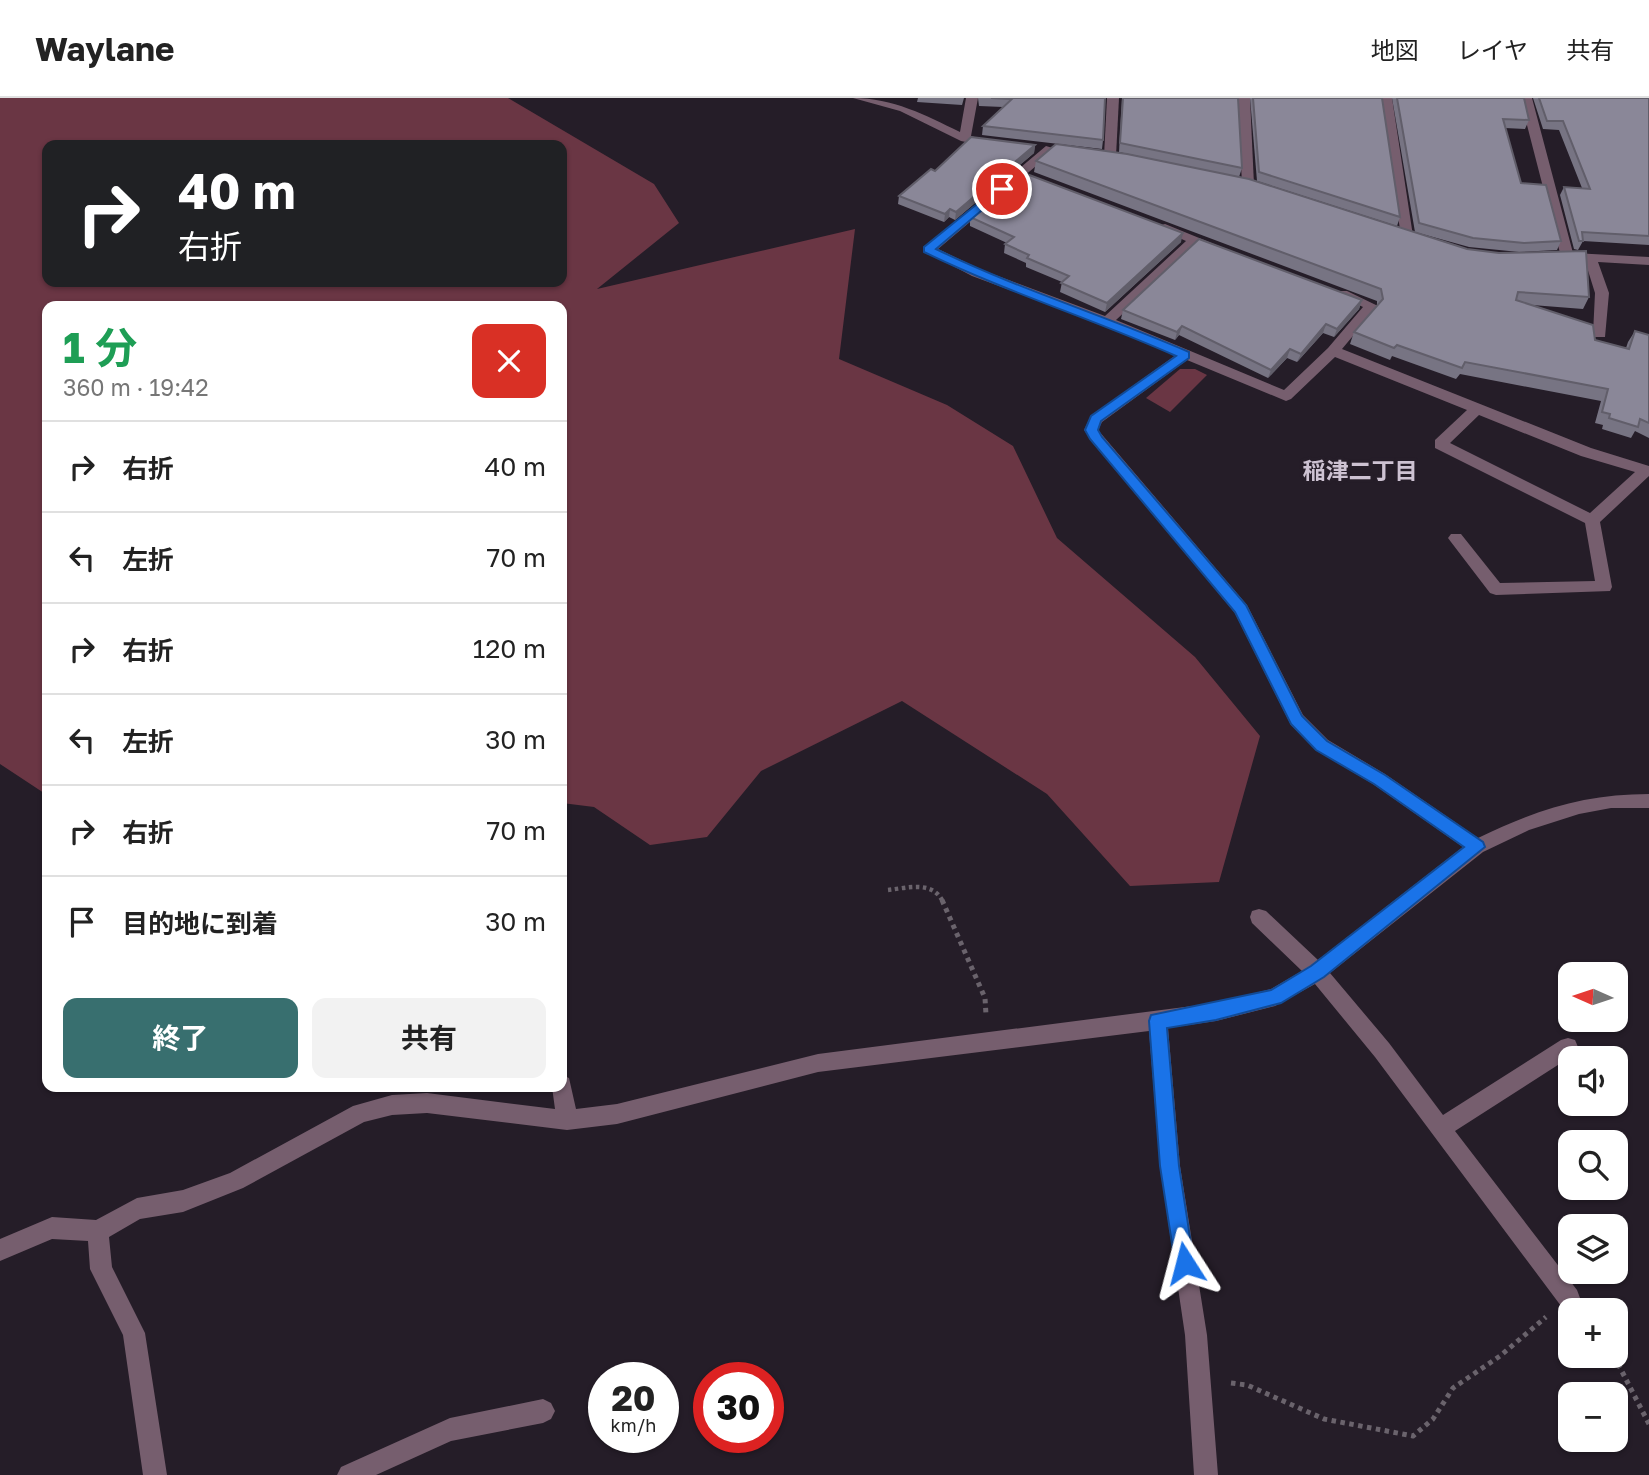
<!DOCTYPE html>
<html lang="ja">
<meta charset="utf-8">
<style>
body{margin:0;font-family:"Golos Text","Noto Sans JP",sans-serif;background:#f2f2f2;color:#222;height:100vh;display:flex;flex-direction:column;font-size:26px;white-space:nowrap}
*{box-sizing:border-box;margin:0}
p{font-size:23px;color:#767676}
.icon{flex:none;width:38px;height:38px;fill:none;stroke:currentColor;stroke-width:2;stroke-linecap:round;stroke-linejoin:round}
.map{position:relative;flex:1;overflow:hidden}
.panel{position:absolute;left:42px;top:203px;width:525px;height:791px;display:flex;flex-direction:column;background:#fff;border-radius:14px;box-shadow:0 2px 5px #0004}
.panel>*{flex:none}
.guide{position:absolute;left:42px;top:42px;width:525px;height:147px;border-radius:14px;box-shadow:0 2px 5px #0004;background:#202124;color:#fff;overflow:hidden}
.needle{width:46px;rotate:273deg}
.controls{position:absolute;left:1558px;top:864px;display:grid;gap:14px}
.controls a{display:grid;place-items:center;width:70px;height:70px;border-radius:14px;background:#fff;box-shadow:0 2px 5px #0004;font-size:35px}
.speed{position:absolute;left:588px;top:1264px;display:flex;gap:14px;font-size:35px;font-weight:700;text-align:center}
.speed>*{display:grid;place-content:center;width:91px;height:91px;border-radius:50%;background:#fff;box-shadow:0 2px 5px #0004;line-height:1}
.speed small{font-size:18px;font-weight:400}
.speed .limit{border:10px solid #d22;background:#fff;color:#111}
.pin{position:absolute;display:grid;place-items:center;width:60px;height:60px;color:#fff;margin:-30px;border:4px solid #fff;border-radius:50%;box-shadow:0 2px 7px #0007}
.me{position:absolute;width:77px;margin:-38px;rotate:351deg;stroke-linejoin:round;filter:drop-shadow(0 0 5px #0008)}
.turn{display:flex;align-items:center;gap:24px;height:147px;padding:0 21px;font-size:32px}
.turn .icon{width:91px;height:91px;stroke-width:2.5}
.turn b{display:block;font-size:49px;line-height:60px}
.round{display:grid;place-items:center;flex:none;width:74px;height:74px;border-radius:14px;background:#f2f2f2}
.head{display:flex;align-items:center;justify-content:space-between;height:119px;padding:0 21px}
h1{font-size:42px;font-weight:700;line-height:52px;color:#1e9e55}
.action{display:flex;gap:14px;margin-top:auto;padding:14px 21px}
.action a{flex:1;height:80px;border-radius:14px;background:#386f6f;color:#fff;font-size:28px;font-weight:700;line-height:80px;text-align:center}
.action a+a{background:#f2f2f2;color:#222}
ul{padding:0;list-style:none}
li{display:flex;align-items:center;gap:21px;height:91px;padding:0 21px;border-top:2px solid #e0e0e0}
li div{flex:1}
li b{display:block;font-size:26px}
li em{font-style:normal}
header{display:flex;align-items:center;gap:42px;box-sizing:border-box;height:98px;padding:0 35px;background:#fff;border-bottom:2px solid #e0e0e0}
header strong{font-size:33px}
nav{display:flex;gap:38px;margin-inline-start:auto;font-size:24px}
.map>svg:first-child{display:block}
.green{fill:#6a3644;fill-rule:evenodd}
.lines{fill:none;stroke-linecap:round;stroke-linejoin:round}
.path-far1{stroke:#6a636c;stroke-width:4.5;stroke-dasharray:3.5 3.5;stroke-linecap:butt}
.path{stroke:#6a636c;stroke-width:5;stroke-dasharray:4.5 4.5;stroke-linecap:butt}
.minor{fill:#765e6e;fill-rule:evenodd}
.wall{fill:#777483}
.shaded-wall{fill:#615e6a}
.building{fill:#8a8798;stroke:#615e6a;stroke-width:2}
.route{fill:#1a73e8;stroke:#114b97;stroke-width:2}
.labels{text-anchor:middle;stroke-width:7;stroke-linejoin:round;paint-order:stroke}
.neighbourhood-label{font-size:23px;font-weight:bold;fill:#cdc2d2;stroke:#251d28}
</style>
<header>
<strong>Waylane</strong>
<nav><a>地図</a><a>レイヤ</a><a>共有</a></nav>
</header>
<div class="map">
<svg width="1649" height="1377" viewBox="0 0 1649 1377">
<rect width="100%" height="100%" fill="#251d28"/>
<g class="green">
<path d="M0 0H508L654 86 679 125 597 191 855 131 839 261 947 307 1013 348 1057 440 1195 559 1260 638 1219 784 1130 788 1047 696 902 603 761 673 707 739 650 747 594 709 562 705V208H47V697L0 666ZM47 47H562V184H47Z"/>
<polygon points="1180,271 1195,271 1207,277 1170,314 1146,300"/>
</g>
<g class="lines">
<path class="path-far1" d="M888 792C907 790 933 782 943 804"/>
<g class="path">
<polyline points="942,802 985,900 986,917"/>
<polyline points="1614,1258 1649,1326"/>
<polyline points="1231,1285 1247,1287 1324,1321 1413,1338 1433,1321 1453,1290 1500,1258 1546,1219"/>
</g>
<g class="minor">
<path d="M853 0C893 0 925 17 960 34L966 0H978L971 38 996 45 990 49 961 43 900 13Z"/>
<polygon points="1107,0 1119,0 1116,58 1110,62 1104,58"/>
<polygon points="1238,0 1250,0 1254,87 1248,91 1242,87"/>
<polygon points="1380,0 1392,0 1413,138 1407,142 1401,138"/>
<polygon points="1520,0 1532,0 1573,155 1649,159 1649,167 1598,164 1609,195 1605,239 1595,239 1593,236 1595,195 1585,163 1563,162 1557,158 1560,155"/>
<path d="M1046 48 1056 51 938 151 982 172 1105 218 1186 143 1155 129 1165 126 1226 151 1220 155 1196 147 1116 222 1284 292 1328 250 1363 209 1335 196 1337 193H1347L1378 208 1342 251 1591 350 1649 368V378L1600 424 1612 489 1610 493 1496 497 1490 495 1451 444 1448 440 1451 436H1461L1500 485 1595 483 1585 425 1435 350V342L1467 312 1335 259 1291 301 1286 303 1187 262 1102 324 1098 332 1247 507 1303 617 1328 642 1385 676 1478 740C1535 712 1585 696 1649 696V710H1611L1579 716 1529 732 1483 754 1330 875 1389 945 1443 1017 1561 942 1568 940 1575 942 1578 949 1575 956 1455 1033 1577 1192 1580 1200 1577 1208 1569 1211 1561 1208 1375 959 1315 886 1275 908 1216 923 1168 930 1180 1068 1207 1237 1218 1377H1194L1185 1237 1160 1068 1149 933 818 974 617 1026 567 1032 427 1015 392 1017 364 1024 243 1090 183 1114 140 1121 109 1139 112 1169 145 1235 167 1377H143L123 1237 90 1171 88 1143 52 1141 0 1163V1141L52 1119 96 1122 137 1100 183 1092 230 1075 353 1008 392 997 427 995 555 1011 552 989H562V977L569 980 576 1011 617 1006 818 956 1216 905 1271 891 1302 873 1252 825 1250 819 1252 813 1259 811 1266 813 1318 862 1463 749 1373 686 1316 652 1291 627 1235 515 1084 332 1091 318 1176 257 1102 226 972 178 923 152ZM1479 317 1581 358 1635 374 1590 415 1450 345Z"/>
<polygon points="543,1301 551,1305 555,1313 551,1321 543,1325 451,1343 376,1377 337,1377 341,1369 450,1320"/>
</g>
</g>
<g class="wall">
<polygon points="918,0 964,0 962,7 917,4"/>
<polygon points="978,0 1105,0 1103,42 1102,51 982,37 983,28 1003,9 979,8"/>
<polygon points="1122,0 1238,0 1242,70 1239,79 1119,54"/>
<polygon points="1250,0 1382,0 1400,119 1397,128 1257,83"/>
<polygon points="1392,0 1524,0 1529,22 1525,31 1505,30 1521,85 1561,143 1557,152 1519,154 1469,149 1415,134"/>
<polygon points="1533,0 1649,0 1649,147 1583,143 1578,152 1574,151 1560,97 1564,89 1582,90 1559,32 1543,31"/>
<polygon points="1035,47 1034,55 955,122 949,119 944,124 898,106 899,98 935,73"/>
<polygon points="1036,63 1589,199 1583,211 1532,207 1595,242 1626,250 1628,244 1635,233 1649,237 1649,340 1635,333 1631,340 1602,331 1603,327 1595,325 1601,303 1460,276 1456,281 1392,258 1390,262 1350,246 1354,234 1377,207 1377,203 1034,74"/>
<polygon points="970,119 1181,144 1105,214 1060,194 1062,184 1026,169 1026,165 1004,155 1005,146 1007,145 970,128"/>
<polygon points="1362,202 1359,211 1334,239 1323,235 1297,264 1287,260 1268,280 1179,237 1175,242 1121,221 1123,212"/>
</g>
<g class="shaded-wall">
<polygon points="1035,47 1034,55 955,122 956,114"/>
<polygon points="950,111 949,119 944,124 945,116"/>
<polygon points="1183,135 1181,144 1105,214 1107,205"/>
<polygon points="1362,202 1359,211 1334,239 1337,231"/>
<polygon points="1326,226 1323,235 1297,264 1301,256"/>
<polygon points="1182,228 1179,237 1175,242 1177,234"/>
<polygon points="1290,251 1287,260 1268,280 1271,272"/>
</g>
<g class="building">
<polygon points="991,0 1105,0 1103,42 983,28 1012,1"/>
<polygon points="1123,0 1238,0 1242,70 1120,45"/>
<polygon points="1253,0 1382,0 1400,119 1259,74"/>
<polygon points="1397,0 1524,0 1529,22 1503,21 1521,85 1546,87 1561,143 1524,145 1473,140 1419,125"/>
<polygon points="1539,0 1649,0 1649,138 1582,134 1583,143 1579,143 1564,89 1590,91 1563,23 1547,23"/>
<polygon points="971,39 1035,47 956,114 950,111 945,116 899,98 931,71 935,73"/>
<polygon points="1056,46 1127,56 1249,81 1467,151 1499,155 1586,153 1589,199 1518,194 1516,202 1593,227 1595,242 1629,251 1635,233 1649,237 1649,325 1640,321 1638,329 1609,320 1610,316 1602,314 1608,291 1465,264 1462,270 1397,247 1394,250 1354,234 1383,201 1381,191 1036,63"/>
<polygon points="1024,75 1183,135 1107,205 1061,185 1069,178 1027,160 1029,157 1005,146 1014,139 970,119"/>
<polygon points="1199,141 1362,202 1337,231 1326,226 1301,256 1290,251 1271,272 1182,228 1177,234 1123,212"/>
</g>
<path class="route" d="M998 89 1007 91 936 151C1018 191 1106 218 1189 254V260L1101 323 1098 332 1102 339 1246 507 1302 618 1327 643 1385 677 1483 744 1485 749 1324 879 1281 905 1216 922 1167 930 1179 1068 1194 1165 1192 1172 1185 1175 1178 1172 1175 1165 1160 1068 1149 923 1151 917 1271 892 1311 868 1464 749 1374 686 1316 652 1291 626 1235 514 1090 341 1085 332 1091 318 1176 258C1093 221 1006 194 924 154V149Z"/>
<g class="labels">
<g class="neighbourhood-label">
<text x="1360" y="381">稲津二丁目</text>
</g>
</g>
</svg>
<div class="controls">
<a><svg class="needle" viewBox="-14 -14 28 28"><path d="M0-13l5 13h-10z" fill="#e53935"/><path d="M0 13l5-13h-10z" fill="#767676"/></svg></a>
<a><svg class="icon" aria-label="sound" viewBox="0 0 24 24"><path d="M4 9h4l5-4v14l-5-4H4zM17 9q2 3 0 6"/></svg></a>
<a><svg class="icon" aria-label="search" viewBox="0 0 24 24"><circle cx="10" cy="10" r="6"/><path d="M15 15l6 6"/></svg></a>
<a><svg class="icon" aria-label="layers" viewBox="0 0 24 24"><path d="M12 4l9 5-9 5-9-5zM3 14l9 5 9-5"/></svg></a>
<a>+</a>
<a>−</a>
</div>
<div class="speed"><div>20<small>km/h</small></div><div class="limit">30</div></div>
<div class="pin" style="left:1002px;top:91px;background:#d93025"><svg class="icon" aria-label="arrive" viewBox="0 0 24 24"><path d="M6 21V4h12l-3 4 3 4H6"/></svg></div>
<svg class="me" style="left:1185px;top:1165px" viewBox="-20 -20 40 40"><path d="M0-17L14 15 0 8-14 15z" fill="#1a73e8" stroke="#fff" stroke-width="4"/></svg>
<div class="guide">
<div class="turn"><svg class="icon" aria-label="right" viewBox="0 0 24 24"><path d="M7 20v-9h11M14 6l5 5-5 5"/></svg><div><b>40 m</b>右折</div></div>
</div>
<section class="panel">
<div class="head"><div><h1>1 分</h1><p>360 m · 19:42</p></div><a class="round" style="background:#d93025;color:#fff"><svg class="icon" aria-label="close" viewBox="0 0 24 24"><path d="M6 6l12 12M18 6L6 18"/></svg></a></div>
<ul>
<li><svg class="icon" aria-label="right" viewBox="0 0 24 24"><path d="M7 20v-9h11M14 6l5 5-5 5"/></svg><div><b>右折</b></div><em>40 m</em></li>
<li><svg class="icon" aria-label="left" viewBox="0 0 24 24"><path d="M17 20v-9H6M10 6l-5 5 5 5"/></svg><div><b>左折</b></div><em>70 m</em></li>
<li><svg class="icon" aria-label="right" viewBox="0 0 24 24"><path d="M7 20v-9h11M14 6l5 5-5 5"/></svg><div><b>右折</b></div><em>120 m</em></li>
<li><svg class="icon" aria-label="left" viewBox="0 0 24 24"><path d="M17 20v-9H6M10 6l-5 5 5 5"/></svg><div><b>左折</b></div><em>30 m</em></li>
<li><svg class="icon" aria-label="right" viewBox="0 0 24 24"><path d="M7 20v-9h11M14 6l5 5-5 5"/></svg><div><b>右折</b></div><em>70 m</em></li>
<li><svg class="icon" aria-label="arrive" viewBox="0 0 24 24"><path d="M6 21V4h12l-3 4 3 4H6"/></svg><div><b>目的地に到着</b></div><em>30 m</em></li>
</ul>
<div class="action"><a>終了</a><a>共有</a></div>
</section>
</div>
